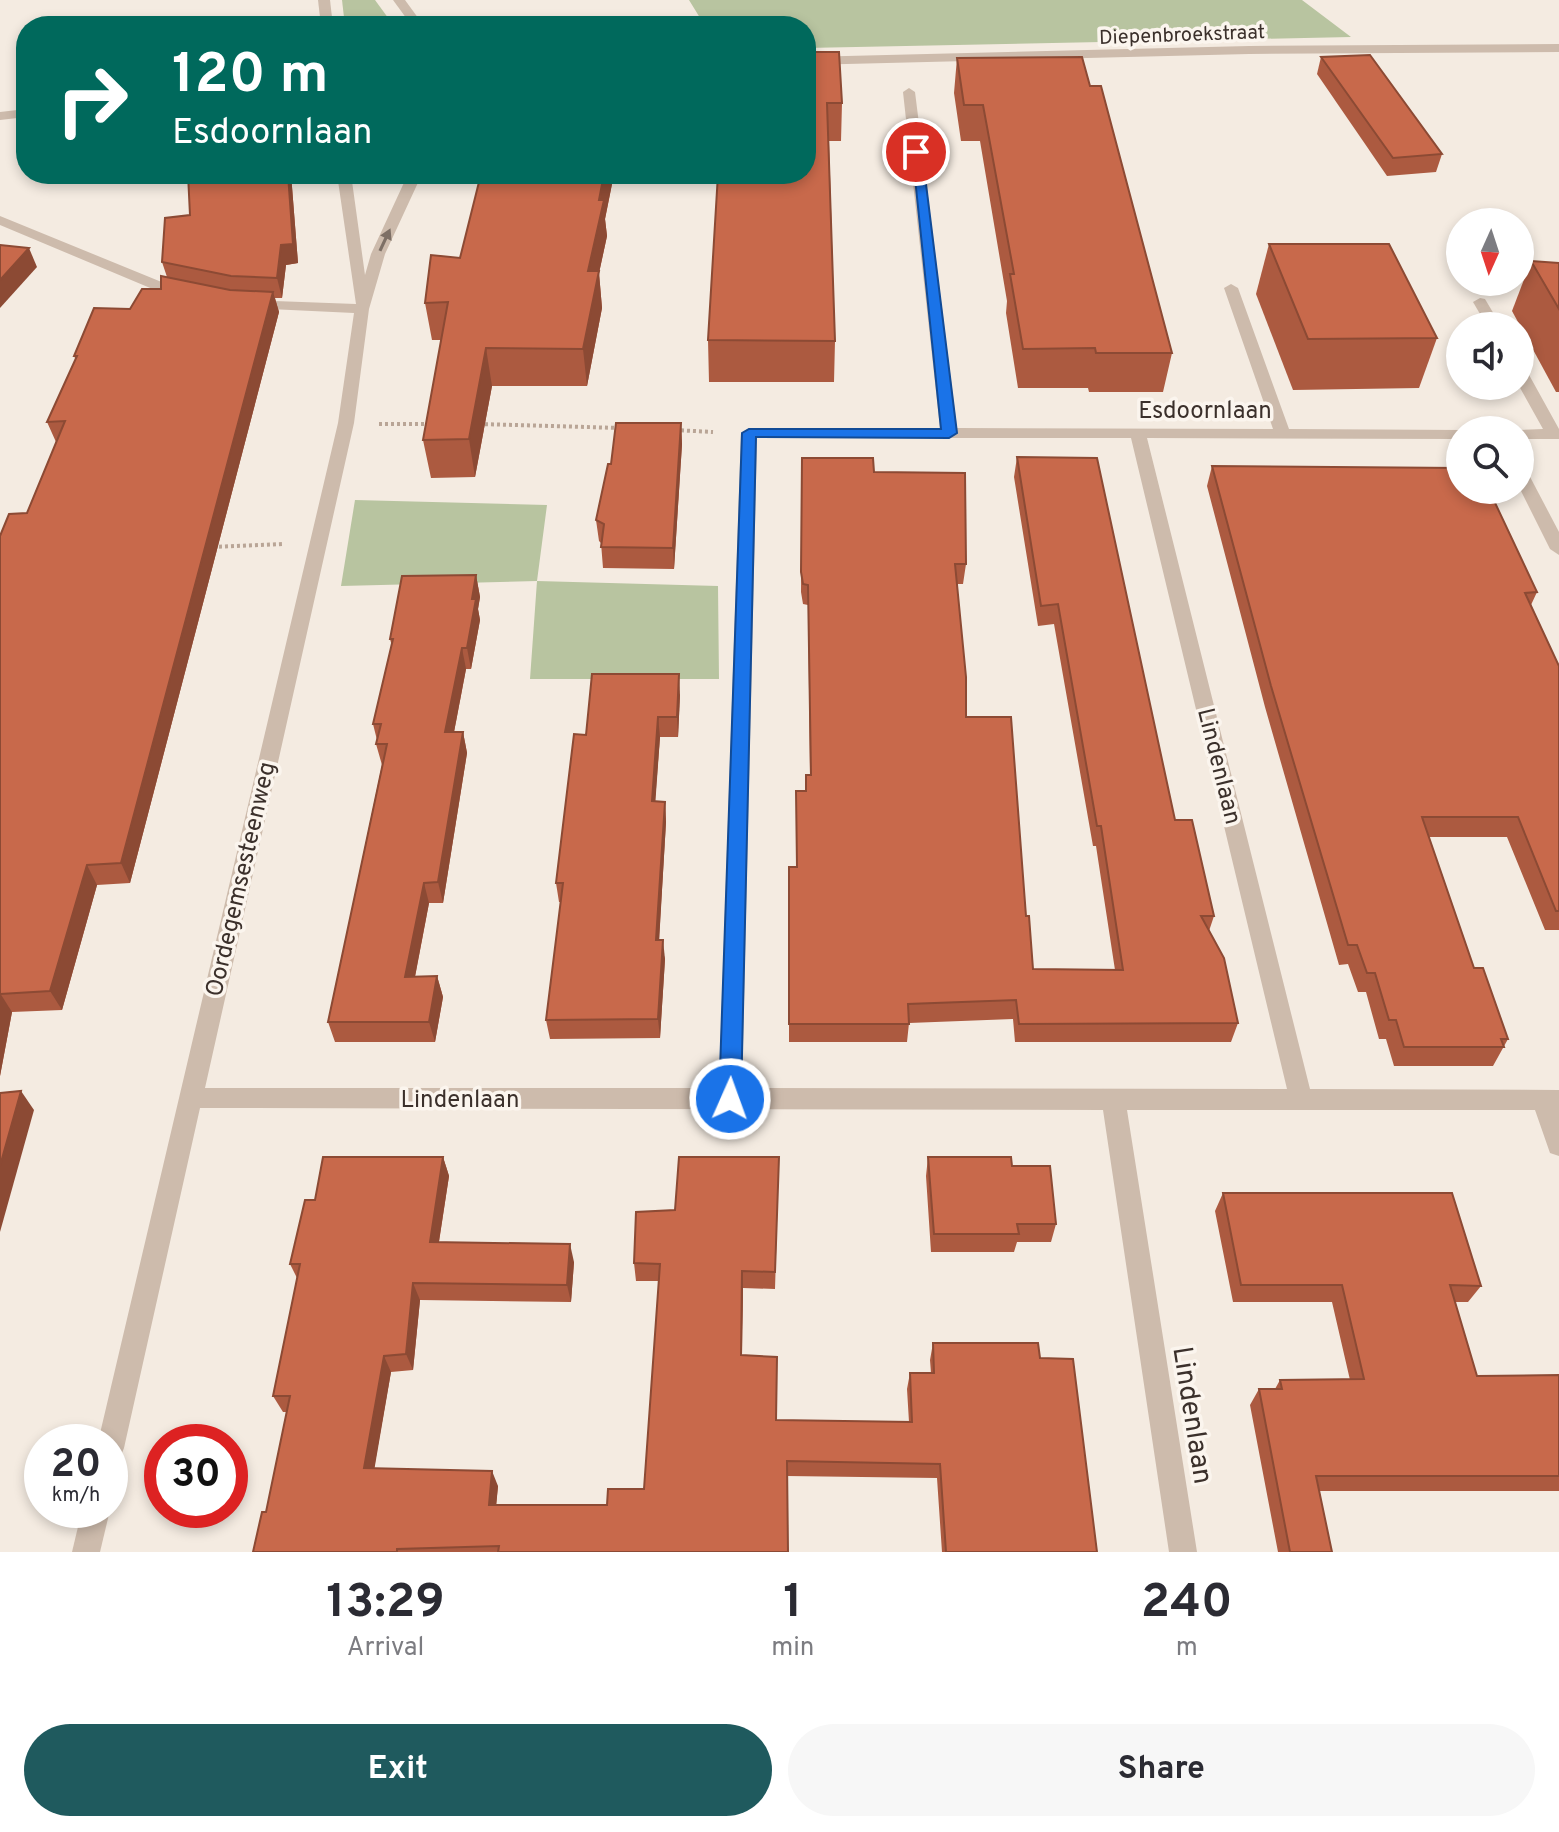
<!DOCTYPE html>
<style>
body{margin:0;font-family:Overpass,sans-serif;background:#f7f7f7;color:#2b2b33;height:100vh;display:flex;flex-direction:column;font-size:30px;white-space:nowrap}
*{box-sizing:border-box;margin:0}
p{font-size:26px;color:#7c7c81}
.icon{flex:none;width:44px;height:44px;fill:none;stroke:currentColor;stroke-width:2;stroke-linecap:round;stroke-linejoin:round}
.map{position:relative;height:1552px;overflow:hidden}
.sheet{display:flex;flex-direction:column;background:#fff;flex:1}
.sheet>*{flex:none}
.guide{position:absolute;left:16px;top:16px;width:800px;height:168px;border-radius:32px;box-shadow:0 4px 12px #0003;background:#00695c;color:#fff;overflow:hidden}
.needle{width:52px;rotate:183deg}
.buttons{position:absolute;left:1446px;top:208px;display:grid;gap:16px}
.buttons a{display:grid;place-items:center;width:88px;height:88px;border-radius:50%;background:#fff;box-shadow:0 4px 12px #0003;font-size:40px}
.speed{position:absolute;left:24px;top:1424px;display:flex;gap:16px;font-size:40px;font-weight:700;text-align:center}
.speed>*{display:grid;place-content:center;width:104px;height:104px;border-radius:50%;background:#fff;box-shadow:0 4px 12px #0003;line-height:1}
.speed small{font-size:20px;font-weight:400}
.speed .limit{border:12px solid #d22;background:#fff;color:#111}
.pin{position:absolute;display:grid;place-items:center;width:68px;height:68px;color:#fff;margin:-34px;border:4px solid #fff;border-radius:50%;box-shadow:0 2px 8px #0007}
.me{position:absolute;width:88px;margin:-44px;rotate:2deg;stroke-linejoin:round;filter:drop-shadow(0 0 6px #0008)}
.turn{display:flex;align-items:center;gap:28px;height:168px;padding:0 24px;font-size:36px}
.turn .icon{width:104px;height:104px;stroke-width:2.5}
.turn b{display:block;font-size:56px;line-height:68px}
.eta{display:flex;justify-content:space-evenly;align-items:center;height:136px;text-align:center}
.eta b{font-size:48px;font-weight:700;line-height:56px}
.button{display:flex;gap:16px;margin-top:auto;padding:16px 24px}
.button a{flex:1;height:92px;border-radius:48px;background:#1f5a5e;color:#fff;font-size:32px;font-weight:700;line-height:92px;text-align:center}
.button a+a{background:#f7f7f7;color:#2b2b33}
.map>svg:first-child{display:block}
.green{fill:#b8c4a0}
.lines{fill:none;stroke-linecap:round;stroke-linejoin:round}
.path{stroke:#b9a596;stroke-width:4;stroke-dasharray:3 3;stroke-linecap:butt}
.minor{fill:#cdbbac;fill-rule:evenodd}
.wall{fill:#ac5a40}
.shaded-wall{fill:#8c4a34}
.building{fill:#c8694b;stroke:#8c4a34;stroke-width:2}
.oneway{fill:#7d6f65}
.route{fill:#1a73e8;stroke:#114b97;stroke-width:2}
.labels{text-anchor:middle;stroke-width:7;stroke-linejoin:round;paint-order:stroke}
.far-street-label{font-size:20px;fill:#3b302b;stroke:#fbf5ee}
.street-label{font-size:24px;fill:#3b302b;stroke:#fbf5ee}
.near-street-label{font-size:28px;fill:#3b302b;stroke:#fbf5ee}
</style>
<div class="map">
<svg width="1559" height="1552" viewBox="0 0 1559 1552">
<rect width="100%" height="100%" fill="#f4ebe1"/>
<g class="green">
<polygon points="342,0 375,0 394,26 345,26"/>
<polygon points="689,0 1302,0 1351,37 806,48 806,26 705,26"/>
<polygon points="355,500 547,505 537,581 718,586 719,679 530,679 537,581 341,586"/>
</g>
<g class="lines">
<g class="path">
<polyline points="379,424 429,424"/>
<polyline points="479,424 621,428"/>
<polyline points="675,430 713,432"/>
<polyline points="213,547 283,544"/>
</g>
<g class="minor">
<polygon points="318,0 330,0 333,26 321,26"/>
<polygon points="393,0 405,0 424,26 412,26"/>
<polygon points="1559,44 1559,52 1249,54 806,65 806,57 1249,46"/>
<path d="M909 88 915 92 957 428 1273 429 1224 288 1231 284 1238 288 1289 429 1463 430H1460V439L1147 438 1310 1089 1559 1090V1156L1550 1153 1535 1110H1127L1197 1552H1169L1103 1110 200 1108 124 1448 120 1458 110 1462V1442H98L338 423 354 313 250 308 243 304 250 300 356 304 337 174H351L365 275 371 254 408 174H422L385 254 369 309 354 423 205 1088H719L741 433 749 428H940L903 92ZM757 438H1131L1287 1089 742 1088Z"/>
<polygon points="26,109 26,117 0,120 0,112"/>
<polygon points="0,216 164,283 194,292 187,296 155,290 0,225"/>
<polygon points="1480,298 1485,299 1501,326 1487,326 1473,302"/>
<polygon points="1520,368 1528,373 1559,429 1559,439 1520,439 1520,430 1517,430 1543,429 1519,386"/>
<polygon points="1520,468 1528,473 1559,532 1559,555 1550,549 1520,489"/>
<polygon points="82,1510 110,1510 100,1552 72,1552"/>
</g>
</g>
<g class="wall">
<polygon points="806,52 842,103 841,141 829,141 835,341 834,382 709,382 708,340 806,174"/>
<polygon points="1321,57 1442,154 1436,172 1387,176 1317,74"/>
<polygon points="957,58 1090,86 1172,353 1163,392 1089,392 1088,388 1018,388 1006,313 1007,301 980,141 961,141 954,93"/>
<polygon points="188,174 291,174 298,263 286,265 282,298 275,298 279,312 130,883 97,885 62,1010 12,1012 0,1076 0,536 27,513 56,442 47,422 76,360 74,356 130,309 161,289 167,277 162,262 190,215"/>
<polygon points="481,174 614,174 605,219 607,236 599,273 602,308 587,386 492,386 475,477 431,478 423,440 441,340 432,340 425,303 460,258"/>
<polygon points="1269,244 1437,338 1419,388 1293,390 1256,294"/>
<polygon points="1531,261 1559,263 1559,392 1556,392 1512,311"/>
<polygon points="681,423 682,444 674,569 603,568 601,543 599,541 596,520 611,464"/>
<polygon points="1017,457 1175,820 1214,916 1209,931 1238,1023 1231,1042 1015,1042 1013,1019 909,1023 907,1042 789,1042 789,867 796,867 806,791 810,775 808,605 803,604 801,592 802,458 874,472 966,564 963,584 957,584 966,717 1026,916 1033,969 1115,970 1096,846 1093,846 1054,624 1038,626 1014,477"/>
<polygon points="1212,466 1537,592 1531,605 1559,666 1559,930 1545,930 1507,837 1429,837 1474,968 1508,1039 1493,1066 1394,1066 1386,1039 1379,1039 1366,992 1358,992 1348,964 1339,965 1265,707 1207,486"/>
<polygon points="476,575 480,597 478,609 480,620 471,669 466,669 454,732 463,732 467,753 443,903 429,903 415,977 437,976 443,997 435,1042 335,1042 328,1022 382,765 376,744 377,740 373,724 392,646 390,639"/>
<polygon points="680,695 678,737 660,737 655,801 665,802 666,822 659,940 665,959 660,1038 550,1039 546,1020 561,902 559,902 556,883 586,735"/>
<polygon points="443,1157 449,1176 439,1242 574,1262 571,1302 420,1300 413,1370 391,1372 374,1468 498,1486 496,1505 607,1505 644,1489 659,1281 636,1281 634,1263 675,1210 779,1157 775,1289 743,1288 742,1355 776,1420 909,1422 907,1389 910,1373 931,1373 930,1360 933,1343 1040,1358 1097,1552 942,1552 937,1478 787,1476 788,1552 253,1552 266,1512 287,1412 283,1412 273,1396 297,1278 290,1264 315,1200"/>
<polygon points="928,1157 1012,1166 1056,1224 1051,1242 1017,1242 1014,1252 931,1252 926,1176"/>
<polygon points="1223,1193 1481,1286 1468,1302 1455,1302 1477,1376 1559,1375 1559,1491 1319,1491 1332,1552 1278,1552 1250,1405 1259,1389 1275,1389 1280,1380 1350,1380 1332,1302 1233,1302 1215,1211"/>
</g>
<g class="shaded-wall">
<polygon points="288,174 291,174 298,263 286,265 282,298 277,278"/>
<polygon points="604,174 614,174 605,219 607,236 599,273 602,308 587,386 583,349 588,271"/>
<polygon points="29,248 37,267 0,308 0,280"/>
<polygon points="273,292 279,312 130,883 121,863"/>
<polygon points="486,348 492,386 475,477 469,439"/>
<polygon points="681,423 682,444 674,569 673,548"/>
<polygon points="476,575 480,597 478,609 480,620 471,669 467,648 472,599"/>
<polygon points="462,648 466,669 450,753 445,732"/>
<polygon points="679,674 680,695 678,737 677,717"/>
<polygon points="658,717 660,737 654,821 652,801"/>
<polygon points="463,732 467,753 443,903 438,882"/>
<polygon points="665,802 666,822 658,959 656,940"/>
<polygon points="87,865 97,885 62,1010 50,991"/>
<polygon points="424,883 429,903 411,997 405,977"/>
<polygon points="663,940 665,959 660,1038 658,1019"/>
<polygon points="437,976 443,997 435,1042 429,1022"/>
<polygon points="0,993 12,1012 0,1076"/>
<polygon points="21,1091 34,1110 0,1232 0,1166"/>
<polygon points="443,1157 449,1176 436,1260 430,1242"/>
<polygon points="570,1244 574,1262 571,1302 567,1285"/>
<polygon points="742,1271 743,1288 741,1371 741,1355"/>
<polygon points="413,1283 420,1300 413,1370 406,1354"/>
<polygon points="384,1356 391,1372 372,1483 364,1468"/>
<polygon points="492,1471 498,1486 495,1519 489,1505"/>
</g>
<g class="building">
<polygon points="806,52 839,52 842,103 827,103 835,341 708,340 718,174 806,174"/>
<polygon points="1370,55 1442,154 1393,158 1321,57"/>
<polygon points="1082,57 1090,86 1101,86 1172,353 1096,353 1095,348 1023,349 1010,274 1014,274 983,105 964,105 957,58"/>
<polygon points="188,174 288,174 293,244 281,245 277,278 231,276 162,262 165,218 190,215"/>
<polygon points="481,174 604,174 599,200 604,200 588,271 599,271 583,349 486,348 469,439 423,440 448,302 425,303 431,255 460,258"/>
<polygon points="1269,244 1389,244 1437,338 1308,339"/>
<polygon points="0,245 29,248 0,280"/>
<polygon points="1531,261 1559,263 1559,309"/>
<polygon points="161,276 230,290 273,292 121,863 87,865 50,991 0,994 0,536 9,514 27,513 65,421 47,422 77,356 74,356 94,308 130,309 142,289 161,289"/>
<polygon points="616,423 681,423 673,548 601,547 604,524 596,520 608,464 611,464"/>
<polygon points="1017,457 1097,458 1175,820 1192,820 1214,916 1201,916 1224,958 1238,1023 1019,1024 1016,1000 908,1004 909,1024 789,1024 789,867 797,867 796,791 806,791 806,775 811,775 808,585 803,584 801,572 802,458 873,458 874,472 965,473 966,564 955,564 966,677 966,717 1011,717 1026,916 1029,916 1033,969 1123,970 1101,826 1097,826 1058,604 1041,606"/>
<polygon points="1212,466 1460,468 1460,490 1489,490 1537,592 1525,593 1559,666 1559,911 1556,911 1518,817 1422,817 1474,968 1483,968 1508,1039 1501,1039 1504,1047 1404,1047 1396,1020 1389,1020 1375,973 1367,973 1357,945 1348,945 1271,686"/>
<polygon points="476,575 472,599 476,599 467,648 462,648 445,732 463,732 438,882 424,883 405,977 437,976 429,1022 328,1022 387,744 376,744 381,724 373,724 393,639 390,639 402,576"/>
<polygon points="592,674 679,674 677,717 658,717 652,801 665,802 656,940 663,940 658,1019 546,1020 563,883 556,883 574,734 586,735"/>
<polygon points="21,1091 0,1166 0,1093"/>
<polygon points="323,1157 443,1157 430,1242 570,1244 567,1285 413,1283 406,1354 384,1356 364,1468 492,1471 489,1505 607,1505 608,1489 644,1489 660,1264 634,1263 636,1212 675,1210 679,1157 779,1157 775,1272 742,1271 741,1355 777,1357 776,1420 912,1422 910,1373 934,1373 933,1343 1038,1343 1040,1358 1073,1359 1097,1552 946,1552 940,1464 787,1461 788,1552 498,1552 499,1546 397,1549 397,1552 253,1552 262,1512 266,1512 290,1396 273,1396 300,1264 290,1264 305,1200 315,1200"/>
<polygon points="928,1157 1011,1157 1012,1166 1050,1166 1056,1224 1017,1224 1019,1234 934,1234"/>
<polygon points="1223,1193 1452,1193 1481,1286 1450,1285 1477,1376 1559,1375 1559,1476 1316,1476 1332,1552 1290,1552 1259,1389 1282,1389 1280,1380 1364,1379 1342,1285 1241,1285"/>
</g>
<defs><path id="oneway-solid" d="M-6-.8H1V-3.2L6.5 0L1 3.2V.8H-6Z" transform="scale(2)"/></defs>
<use class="oneway" href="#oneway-solid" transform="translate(385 240) rotate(-65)"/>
<polygon class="route" points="912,149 922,152 957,433 949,438 756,437 741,1099 738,1106 730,1108 723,1106 719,1099 742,433 749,429 941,429"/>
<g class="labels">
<g class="far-street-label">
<text transform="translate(1182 34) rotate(-2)" y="7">Diepenbroekstraat</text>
</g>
<g class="street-label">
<text x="1205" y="418">Esdoornlaan</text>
<text transform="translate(1220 766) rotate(76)" y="8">Lindenlaan</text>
<text transform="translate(240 879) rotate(-77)" y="8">Oordegemsesteenweg</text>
<text x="460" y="1107">Lindenlaan</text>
</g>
<g class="near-street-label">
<text transform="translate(1194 1415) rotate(81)" y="10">Lindenlaan</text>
</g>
</g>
</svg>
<div class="buttons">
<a><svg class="needle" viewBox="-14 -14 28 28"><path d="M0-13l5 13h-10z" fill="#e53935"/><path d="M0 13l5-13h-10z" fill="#7c7c81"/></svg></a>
<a><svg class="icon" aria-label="sound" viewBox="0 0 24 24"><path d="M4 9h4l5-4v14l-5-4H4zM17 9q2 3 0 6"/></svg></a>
<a><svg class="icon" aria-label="search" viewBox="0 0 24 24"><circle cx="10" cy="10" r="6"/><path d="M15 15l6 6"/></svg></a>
</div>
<div class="speed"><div>20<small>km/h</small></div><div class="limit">30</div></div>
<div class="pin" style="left:916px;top:152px;background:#d93025"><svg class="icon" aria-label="arrive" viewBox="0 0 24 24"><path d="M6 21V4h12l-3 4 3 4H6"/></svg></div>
<svg class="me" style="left:730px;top:1099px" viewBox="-20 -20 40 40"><circle r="17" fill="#1a73e8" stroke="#fff" stroke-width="3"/><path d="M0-11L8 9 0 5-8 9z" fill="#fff"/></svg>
<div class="guide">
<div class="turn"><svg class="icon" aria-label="right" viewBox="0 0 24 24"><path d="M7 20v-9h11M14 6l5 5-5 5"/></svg><div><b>120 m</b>Esdoornlaan</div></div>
</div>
</div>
<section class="sheet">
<div class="eta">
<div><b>13:29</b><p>Arrival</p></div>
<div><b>1</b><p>min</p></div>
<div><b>240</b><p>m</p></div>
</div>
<div class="button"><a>Exit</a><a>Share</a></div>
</section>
